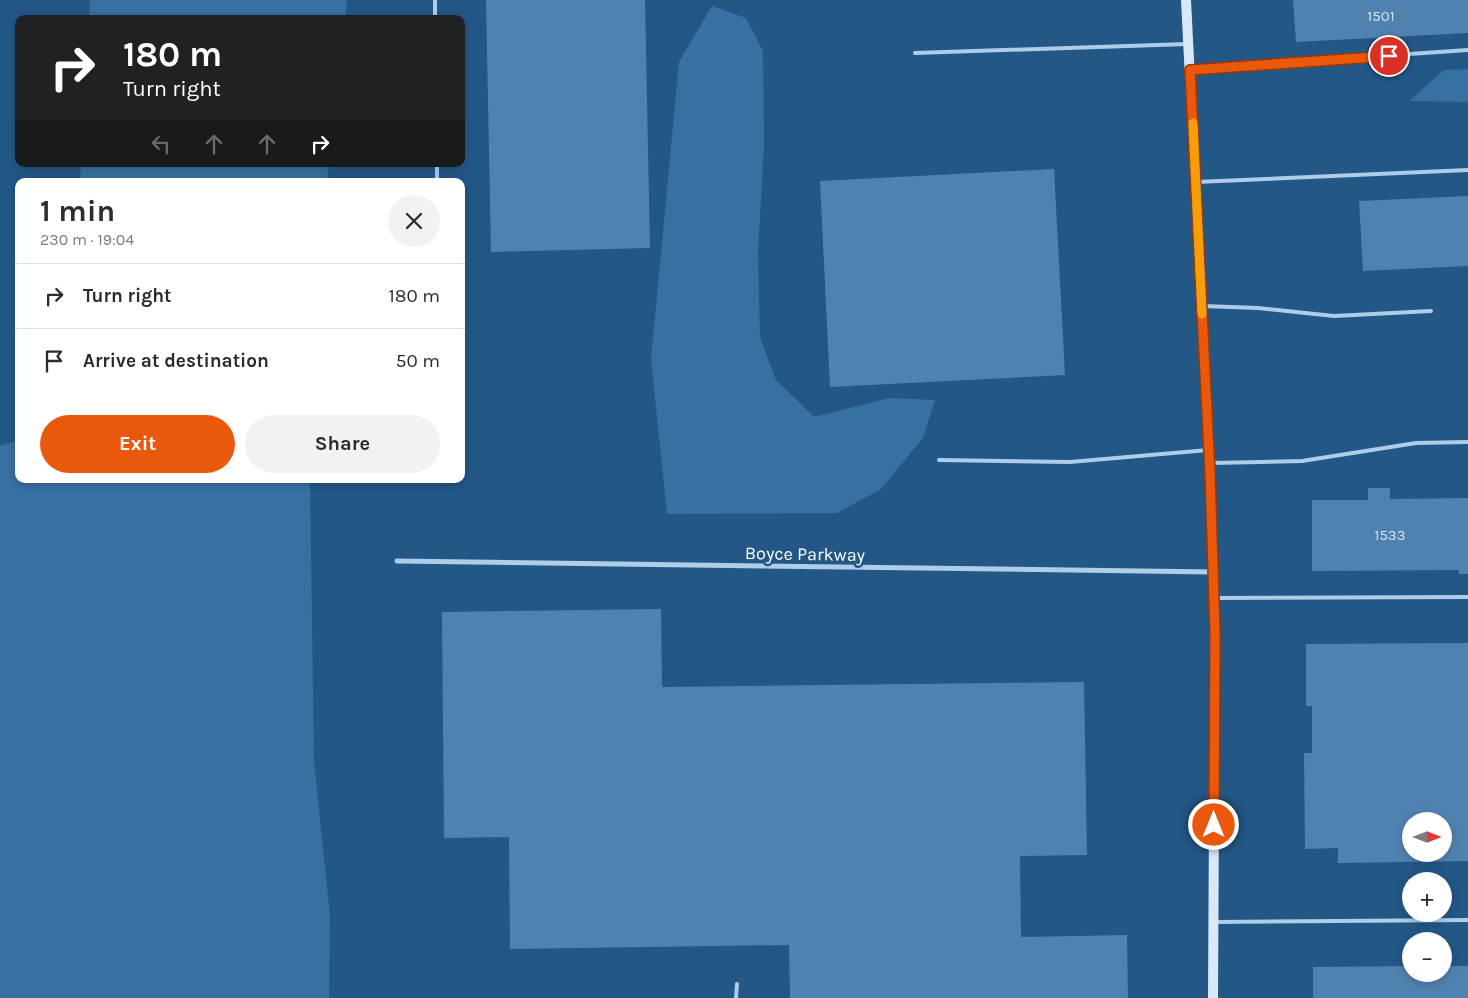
<!DOCTYPE html>
<meta charset="utf-8">
<style>
body{margin:0;font-family:Karla,sans-serif;background:#f2f2f3;color:#2b2b33;height:100vh;display:flex;flex-direction:column;font-size:19px;white-space:nowrap}
*{box-sizing:border-box;margin:0}
p{font-size:16px;color:#7c7c81}
.icon{flex:none;width:28px;height:28px;fill:none;stroke:currentColor;stroke-width:2;stroke-linecap:round;stroke-linejoin:round}
.map{position:relative;flex:1;overflow:hidden}
.drawer{position:absolute;left:15px;top:178px;width:450px;height:305px;display:flex;flex-direction:column;background:#fff;border-radius:10px;box-shadow:0 2px 8px #0003}
.drawer>*{flex:none}
.guide{position:absolute;left:15px;top:15px;width:450px;height:152px;border-radius:10px;box-shadow:0 2px 8px #0003;background:#202124;color:#fff;overflow:hidden}
.needle{width:32px;rotate:90deg}
.fabs{position:absolute;left:1402px;top:812px;display:grid;gap:10px}
.fabs a{display:grid;place-items:center;width:50px;height:50px;border-radius:50%;background:#fff;box-shadow:0 2px 8px #0003;font-size:25px}
.pin{position:absolute;display:grid;place-items:center;width:42px;height:42px;color:#fff;margin:-21px;border:2px solid #fff;border-radius:50%;box-shadow:0 1px 5px #0007}
.me{position:absolute;width:55px;margin:-28px;rotate:0deg;stroke-linejoin:round;filter:drop-shadow(0 0 4px #0008)}
.turn{display:flex;align-items:center;gap:18px;height:105px;padding:0 25px;font-size:22px}
.turn .icon{width:65px;height:65px;stroke-width:2.5}
.turn b{display:block;font-size:35px;line-height:42px}
.lanes{display:flex;align-items:center;height:48px;padding:0 25px;background:#0003;justify-content:center;gap:25px;direction:ltr}
.lanes .off{opacity:.35}
.round{display:grid;place-items:center;flex:none;width:52px;height:52px;border-radius:26px;background:#f2f2f3}
.summary{display:flex;align-items:center;justify-content:space-between;height:85px;padding:0 25px}
h1{font-size:30px;font-weight:700;line-height:38px}
.primary-button{display:flex;gap:10px;margin-top:auto;padding:10px 25px}
.primary-button a{flex:1;height:58px;border-radius:30px;background:#ea580c;color:#fff;font-size:20px;font-weight:700;line-height:58px;text-align:center}
.primary-button a+a{background:#f2f2f3;color:#2b2b33}
ul{padding:0;list-style:none}
li{display:flex;align-items:center;gap:15px;height:65px;padding:0 25px;border-top:1px solid #e1e1e2}
li div{flex:1}
li b{display:block;font-size:19px}
li em{font-style:normal}
.map>svg:first-child{display:block}
.green{fill:#3770a3}
.building{fill:#5082b0;fill-rule:evenodd}
.lines{fill:none;stroke-linecap:round;stroke-linejoin:round}
.lane{stroke:#adcde9;stroke-width:4}
.street{stroke:#adcde9;stroke-width:5}
.secondary{stroke:#d8e8f7;stroke-width:10}
.route-casing{stroke:#983908;stroke-width:12}
.route{stroke:#ea580c;stroke-width:9}
.slow{stroke:#f59e0b;stroke-width:9}
.labels{text-anchor:middle;stroke-width:5;stroke-linejoin:round;paint-order:stroke}
.number-label{font-size:15px;fill:#d3e0eb}
.street-label{font-size:18px;fill:#fff;stroke:#235786}
</style>
<div class="map">
<svg width="1468" height="998" viewBox="0 0 1468 998">
<rect width="100%" height="100%" fill="#235786"/>
<g class="green">
<polygon points="90,0 347,0 345,19 89,19"/>
<polygon points="712,6 746,18 763,51 764,148 758,252 760,337 776,380 814,417 890,398 935,400 923,438 881,489 837,513 667,514 651,359 679,62"/>
<polygon points="1468,69 1468,102 1409,101 1444,70"/>
<polygon points="81,164 329,164 327,181 80,181"/>
<polygon points="19,440 19,479 310,479 314,761 330,916 329,998 0,998 0,446"/>
</g>
<g class="building">
<polygon points="486,0 645,0 650,248 491,252"/>
<polygon points="1293,0 1468,0 1468,33 1296,42"/>
<polygon points="1054,169 1065,375 830,387 820,181"/>
<polygon points="1468,196 1468,266 1363,271 1359,201"/>
<polygon points="1368,488 1390,488 1390,499 1468,498 1468,574 1459,574 1459,570 1312,571 1312,500 1368,500"/>
<polygon points="661,609 662,687 1084,682 1087,855 1020,856 1021,937 1127,935 1128,998 790,998 789,945 510,949 509,837 444,838 442,612"/>
<path d="M1468 643V861L1338 863V848L1305 849 1304 753H1312V706H1306V644ZM1411 821H1444V854H1411Z"/>
<polygon points="1411,966 1411,974 1444,974 1444,966 1468,966 1468,998 1313,998 1313,967"/>
</g>
<g class="lines">
<g class="lane">
<polyline points="435,0 435,19"/>
<polyline points="915,53 1187,44"/>
<polyline points="1191,69 1468,50"/>
<polyline points="437,164 437,181"/>
<polyline points="1196,182 1468,170"/>
<polyline points="1203,306 1258,308 1334,316 1431,311"/>
<polyline points="939,460 1070,462 1208,450"/>
<polyline points="1212,463 1302,461 1416,443 1468,442"/>
<polyline points="1216,598 1468,597"/>
<polyline points="1215,922 1468,920"/>
<polyline points="736,998 737,984"/>
</g>
<polyline class="street" points="397,561 1213,572"/>
<polyline class="secondary" points="1186,0 1210,473 1215,632 1213,998"/>
</g>
<g class="lines">
<defs>
<polyline id="route" points="1214,825 1215,632 1210,473 1190,70 1389,56"/>
</defs>
<use href="#route" class="route-casing"/>
<use href="#route" class="route"/>
<polyline class="slow" points="1193,123 1202,314"/>
</g>
<g class="labels">
<g class="number-label">
<text x="1381" y="21">1501</text>
<text x="1390" y="540">1533</text>
</g>
<g class="street-label">
<text transform="translate(805 554) rotate(1)" y="6">Boyce Parkway</text>
</g>
</g>
</svg>
<div class="fabs">
<a><svg class="needle" viewBox="-14 -14 28 28"><path d="M0-13l5 13h-10z" fill="#e53935"/><path d="M0 13l5-13h-10z" fill="#7c7c81"/></svg></a>
<a>+</a>
<a>−</a>
</div>
<div class="pin" style="left:1389px;top:56px;background:#d93025"><svg class="icon" aria-label="arrive" viewBox="0 0 24 24"><path d="M6 21V4h12l-3 4 3 4H6"/></svg></div>
<svg class="me" style="left:1214px;top:825px" viewBox="-20 -20 40 40"><circle r="17" fill="#ea580c" stroke="#fff" stroke-width="3"/><path d="M0-11L8 9 0 5-8 9z" fill="#fff"/></svg>
<div class="guide">
<div class="turn"><svg class="icon" aria-label="right" viewBox="0 0 24 24"><path d="M7 20v-9h11M14 6l5 5-5 5"/></svg><div><b>180 m</b>Turn right</div></div>
<div class="lanes"><svg class="icon off" aria-label="left" viewBox="0 0 24 24"><path d="M17 20v-9H6M10 6l-5 5 5 5"/></svg><svg class="icon off" aria-label="ahead" viewBox="0 0 24 24"><path d="M12 20V5M6 11l6-6 6 6"/></svg><svg class="icon off" aria-label="ahead" viewBox="0 0 24 24"><path d="M12 20V5M6 11l6-6 6 6"/></svg><svg class="icon" aria-label="right" viewBox="0 0 24 24"><path d="M7 20v-9h11M14 6l5 5-5 5"/></svg></div>
</div>
<section class="drawer">
<div class="summary"><div><h1>1 min</h1><p>230 m · 19:04</p></div><a class="round"><svg class="icon" aria-label="close" viewBox="0 0 24 24"><path d="M6 6l12 12M18 6L6 18"/></svg></a></div>
<ul>
<li><svg class="icon" aria-label="right" viewBox="0 0 24 24"><path d="M7 20v-9h11M14 6l5 5-5 5"/></svg><div><b>Turn right</b></div><em>180 m</em></li>
<li><svg class="icon" aria-label="arrive" viewBox="0 0 24 24"><path d="M6 21V4h12l-3 4 3 4H6"/></svg><div><b>Arrive at destination</b></div><em>50 m</em></li>
</ul>
<div class="primary-button"><a>Exit</a><a>Share</a></div>
</section>
</div>
